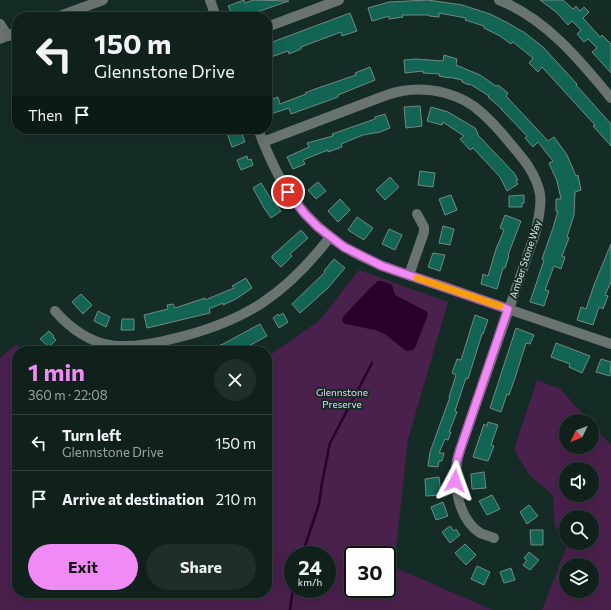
<!DOCTYPE html>
<meta charset="utf-8">
<style>
body{margin:0;font-family:Commissioner,sans-serif;background:#1e2e29;color:#f1f3f6;height:100vh;display:flex;flex-direction:column;font-size:15px;white-space:nowrap}
*{box-sizing:border-box;margin:0}
p{font-size:13px;color:#9ca3a3}
.icon{flex:none;width:22px;height:22px;fill:none;stroke:currentColor;stroke-width:2;stroke-linecap:round;stroke-linejoin:round}
.map{position:relative;flex:1;overflow:hidden}
.sheet{position:absolute;left:12px;top:346px;width:260px;height:252px;display:flex;flex-direction:column;background:#10211c;border-radius:16px;box-shadow:0 4px 16px #0002,0 0 0 1px #303e3b}
.sheet>*{flex:none}
.guide{position:absolute;left:12px;top:12px;width:260px;height:122px;border-radius:16px;box-shadow:0 4px 16px #0002,0 0 0 1px #303e3b;background:#10211c;color:#f1f3f6;overflow:hidden}
.needle{width:26px;rotate:227deg}
.fabs{position:absolute;left:559px;top:414px;display:grid;gap:8px}
.fabs a{display:grid;place-items:center;width:40px;height:40px;border-radius:50%;background:#10211c;box-shadow:0 4px 16px #0002,0 0 0 1px #303e3b;font-size:20px}
.speed{position:absolute;left:284px;top:546px;display:flex;gap:8px;font-size:20px;font-weight:700;text-align:center}
.speed>*{display:grid;place-content:center;width:52px;height:52px;border-radius:50%;background:#10211c;box-shadow:0 4px 16px #0002,0 0 0 1px #303e3b;line-height:1}
.speed small{font-size:10px;font-weight:400}
.speed .limit{border:2px solid #111;border-radius:6px;background:#fff;color:#111}
.pin{position:absolute;display:grid;place-items:center;width:34px;height:34px;color:#fff;margin:-17px;border:2px solid #fff;border-radius:50%;box-shadow:0 1px 4px #0007}
.me{position:absolute;width:44px;margin:-22px;rotate:4deg;stroke-linejoin:round;filter:drop-shadow(0 0 3px #0008)}
.turn{display:flex;align-items:center;gap:14px;height:84px;padding:0 16px;font-size:18px}
.turn .icon{width:52px;height:52px;stroke-width:2.5}
.turn b{display:block;font-size:28px;line-height:34px}
.then{display:flex;align-items:center;height:38px;padding:0 16px;background:#0003;gap:8px;font-size:15px}
.round{display:grid;place-items:center;flex:none;width:42px;height:42px;border-radius:21px;background:#1e2e29}
.summary{display:flex;align-items:center;justify-content:space-between;height:68px;padding:0 16px}
h1{font-size:24px;font-weight:700;line-height:30px;color:#f08bf5}
.button{display:flex;gap:8px;margin-top:auto;padding:8px 16px}
.button a{flex:1;height:46px;border-radius:24px;background:#f08bf5;color:#111;font-size:16px;font-weight:700;line-height:46px;text-align:center}
.button a+a{background:#1e2e29;color:#f1f3f6}
ul{padding:0;list-style:none}
li{display:flex;align-items:center;gap:12px;height:56px;padding:0 16px;border-top:1px solid #303e3b}
li div{flex:1}
li b{display:block;font-size:15px}
li em{font-style:normal}
.map>svg:first-child{display:block}
.green{fill:#4a214d;fill-rule:evenodd}
.water{fill:#28002c}
.lines{fill:none;stroke-linecap:round;stroke-linejoin:round}
.stream{stroke:#28002c;stroke-width:2.5}
.building{fill:#126453;stroke:#718a83}
.minor{stroke:#697370;stroke-width:10}
.route-casing{stroke:#9c5a9f;stroke-width:10}
.route{stroke:#f08bf5;stroke-width:7}
.slow{stroke:#f59e0b;stroke-width:7}
.labels{text-anchor:middle;stroke-width:4;stroke-linejoin:round;paint-order:stroke}
.street-label{font-size:10px;fill:#dbe8e4;stroke:#152c26}
.park-label{font-size:10px;fill:#f6caf7;stroke:#152c26}
</style>
<div class="map">
<svg width="611" height="610" viewBox="0 0 611 610">
<rect width="100%" height="100%" fill="#152c26"/>
<g class="green">
<path d="M359 270 448 302 408 439 394 567 492 610H0V358L16 344 22 351H17V593H267V357L319 321ZM293 555H327V589H293ZM353 555H387V589H353Z"/>
<path d="M537 380 560 389 589 421H566V447H592V425L611 445V610H542L568 543H592V517H566V527L555 529 553 495 529 475 514 449ZM566 469H592V495H566ZM566 565H592V591H566Z"/>
</g>
<polygon class="water" points="378,281 382,281 392,285 395,295 426,311 428,314 416,346 413,350 406,351 385,334 375,330 345,324 342,321 343,317 370,288"/>
<g class="lines">
<g class="stream">
<polyline points="302,555 319,504 322,483 330,443 372,363"/>
<polyline points="290,610 293,589"/>
</g>
</g>
<g class="building">
<polygon points="244,0 245,3 253,0 289,1 254,13 241,17 233,17 228,6"/>
<polygon points="428,0 462,5 490,14 508,23 525,33 543,47 577,84 576,85 611,124 611,146 593,126 595,125 542,67 538,72 529,63 533,58 513,42 511,44 500,36 484,28 484,26 465,20 466,18 439,13 439,17 429,16 429,15 402,15 403,17 389,19 389,16 372,21 368,8 389,2"/>
<polygon points="540,0 563,0 573,9 576,6 580,11 584,7 589,12 583,18 600,37 602,35 611,44 611,73 592,52 597,48 588,39 584,42 577,34 581,30 572,21 568,25 556,12"/>
<polygon points="350,13 357,31 342,36 341,32 301,47 301,49 289,54 288,51 271,57 267,44"/>
<polygon points="444,55 457,59 456,65 480,75 496,86 498,85 508,93 506,96 548,141 554,137 567,155 576,176 578,175 581,190 575,192 574,215 567,237 569,238 562,256 565,257 561,269 554,266 545,290 549,291 544,306 530,302 544,260 542,259 553,228 558,211 556,211 556,199 561,199 557,181 549,163 553,161 538,142 533,147 525,138 527,136 501,109 502,109 488,97 489,96 470,84 469,85 462,82 462,80 449,77 449,78 439,76 440,74 423,73 423,71 405,73 404,60 416,59 443,61"/>
<polygon points="370,67 375,80 338,95 338,97 291,114 289,108 268,115 267,101 278,97 280,104 306,94 305,93 315,89 356,75 355,73"/>
<polygon points="420,106 422,126 406,128 404,107"/>
<polygon points="431,107 448,112 475,128 478,133 477,134 514,173 518,180 516,181 518,184 507,191 500,177 488,164 473,148 470,150 460,139 464,136 443,122 442,125 427,121"/>
<polygon points="385,114 390,128 380,132 363,135 341,144 342,147 328,152 328,150 303,160 305,164 293,169 287,157 309,147 307,143 333,136 332,134 375,119 375,117"/>
<polygon points="237,129 240,129 245,142 232,147 227,133"/>
<polygon points="247,156 248,160 251,159 253,165 241,170 237,160"/>
<polygon points="420,171 435,173 433,187 418,185"/>
<polygon points="390,177 399,187 385,200 376,190"/>
<polygon points="318,182 326,191 316,199 308,190"/>
<polygon points="261,183 272,201 273,201 281,211 271,218 264,208 253,188"/>
<polygon points="451,195 457,210 445,215 439,199"/>
<polygon points="524,195 524,203 522,203 522,207 509,207 509,196"/>
<polygon points="340,199 350,210 338,222 328,211"/>
<polygon points="505,215 521,221 508,255 509,256 505,268 503,268 497,289 481,284 483,274 488,276 496,249 504,230 500,228"/>
<polygon points="357,217 373,228 364,240 348,230"/>
<polygon points="443,226 454,229 450,245 439,243"/>
<polygon points="389,229 402,235 395,250 382,244"/>
<polygon points="301,230 308,238 290,254 292,256 281,267 272,258 272,256"/>
<polygon points="611,244 611,282 605,295 608,296 603,309 599,307 593,325 577,320 581,307 586,309 594,285"/>
<polygon points="433,253 445,255 440,271 428,267"/>
<polygon points="334,259 345,268 328,288 300,313 292,304 325,272 324,271"/>
<polygon points="246,278 252,288 236,299 223,305 223,303 209,309 210,313 147,328 144,315 168,309 167,305 173,304 175,308 205,298 205,300 234,288 232,286"/>
<polygon points="81,294 92,305 83,314 72,302"/>
<polygon points="98,311 110,317 106,327 94,321"/>
<polygon points="283,313 288,322 279,328 273,318 278,314 279,316"/>
<polygon points="475,315 488,320 483,334 482,334 468,379 466,378 455,411 457,412 449,432 451,432 448,440 445,439 439,453 444,453 442,461 439,461 438,467 428,466 430,452 450,397 449,397 456,375 452,373 457,359 461,360"/>
<polygon points="122,319 134,319 134,330 121,330"/>
<polygon points="260,324 267,336 247,347 239,351 205,351 223,344"/>
<polygon points="516,328 534,335 530,344 526,343 515,378 509,395 507,394 501,412 490,408"/>
<polygon points="49,331 54,336 53,337 56,340 49,347 40,339"/>
<polygon points="556,343 590,356 582,373 569,367 570,364 551,357"/>
<polygon points="601,359 611,362 610,376 596,372"/>
<polygon points="488,422 498,425 491,445 494,446 488,461 473,457 484,424 487,426"/>
<polygon points="484,472 486,488 472,489 471,474"/>
<polygon points="439,477 441,495 426,496 425,479"/>
<polygon points="492,495 500,509 487,515 479,501"/>
<polygon points="443,502 448,516 436,520 431,507"/>
<polygon points="529,505 538,516 527,524 520,512"/>
<polygon points="450,526 454,531 456,529 460,535 450,543 442,532"/>
<polygon points="530,530 543,530 543,545 531,545"/>
<polygon points="465,544 476,555 466,565 455,553"/>
<polygon points="529,552 539,560 530,570 523,565 527,560 524,558"/>
<polygon points="477,566 490,572 484,585 471,579"/>
<polygon points="511,568 515,580 504,583 500,572"/>
</g>
<g class="lines">
<g class="minor">
<polyline points="210,0 216,17"/>
<path d="M499 0C546 19 579 59 611 98"/>
<polyline points="57,17 103,0"/>
<polyline points="0,24 8,36"/>
<polyline points="267,27 339,0"/>
<polyline points="0,39 17,32"/>
<path d="M258 129C275 173 291 206 329 236 359 261 405 274 442 286 498 306 555 325 611 344"/>
<path d="M263 142 384 96C390 94 396 92 402 91 430 86 462 94 482 113 492 122 501 132 509 142 523 158 536 173 540 194 542 206 538 219 536 231L460 450C452 476 455 516 480 533 484 535 490 536 494 538"/>
<polyline points="409,275 424,232 424,227 417,214"/>
<path d="M55 311C92 353 126 351 176 338 246 321 286 294 330 237"/>
</g>
</g>
<g class="lines">
<defs>
<polyline id="route" points="288,192 305,214 318,227 344,247 382,266 508,309 460,450 457,460 455,481"/>
</defs>
<use href="#route" class="route-casing"/>
<use href="#route" class="route"/>
<polyline class="slow" points="417,278 500,306"/>
</g>
<g class="labels">
<g class="street-label">
<text transform="translate(525 259) rotate(-72)" y="4">Amber Stone Way</text>
</g>
<g class="park-label">
<text x="342" y="396">Glennstone<tspan x="342" dy="12">Preserve</tspan></text>
</g>
</g>
</svg>
<div class="fabs">
<a><svg class="needle" viewBox="-14 -14 28 28"><path d="M0-13l5 13h-10z" fill="#e53935"/><path d="M0 13l5-13h-10z" fill="#9ca3a3"/></svg></a>
<a><svg class="icon" aria-label="sound" viewBox="0 0 24 24"><path d="M4 9h4l5-4v14l-5-4H4zM17 9q2 3 0 6"/></svg></a>
<a><svg class="icon" aria-label="search" viewBox="0 0 24 24"><circle cx="10" cy="10" r="6"/><path d="M15 15l6 6"/></svg></a>
<a><svg class="icon" aria-label="layers" viewBox="0 0 24 24"><path d="M12 4l9 5-9 5-9-5zM3 14l9 5 9-5"/></svg></a>
</div>
<div class="speed"><div>24<small>km/h</small></div><div class="limit">30</div></div>
<div class="pin" style="left:288px;top:192px;background:#d93025"><svg class="icon" aria-label="arrive" viewBox="0 0 24 24"><path d="M6 21V4h12l-3 4 3 4H6"/></svg></div>
<svg class="me" style="left:455px;top:481px" viewBox="-20 -20 40 40"><path d="M0-17L14 15 0 8-14 15z" fill="#f08bf5" stroke="#fff" stroke-width="4"/></svg>
<div class="guide">
<div class="turn"><svg class="icon" aria-label="left" viewBox="0 0 24 24"><path d="M17 20v-9H6M10 6l-5 5 5 5"/></svg><div><b>150 m</b>Glennstone Drive</div></div>
<div class="then">Then<svg class="icon" aria-label="arrive" viewBox="0 0 24 24"><path d="M6 21V4h12l-3 4 3 4H6"/></svg></div>
</div>
<section class="sheet">
<div class="summary"><div><h1>1 min</h1><p>360 m · 22:08</p></div><a class="round"><svg class="icon" aria-label="close" viewBox="0 0 24 24"><path d="M6 6l12 12M18 6L6 18"/></svg></a></div>
<ul>
<li><svg class="icon" aria-label="left" viewBox="0 0 24 24"><path d="M17 20v-9H6M10 6l-5 5 5 5"/></svg><div><b>Turn left</b><p>Glennstone Drive</p></div><em>150 m</em></li>
<li><svg class="icon" aria-label="arrive" viewBox="0 0 24 24"><path d="M6 21V4h12l-3 4 3 4H6"/></svg><div><b>Arrive at destination</b></div><em>210 m</em></li>
</ul>
<div class="button"><a>Exit</a><a>Share</a></div>
</section>
</div>
